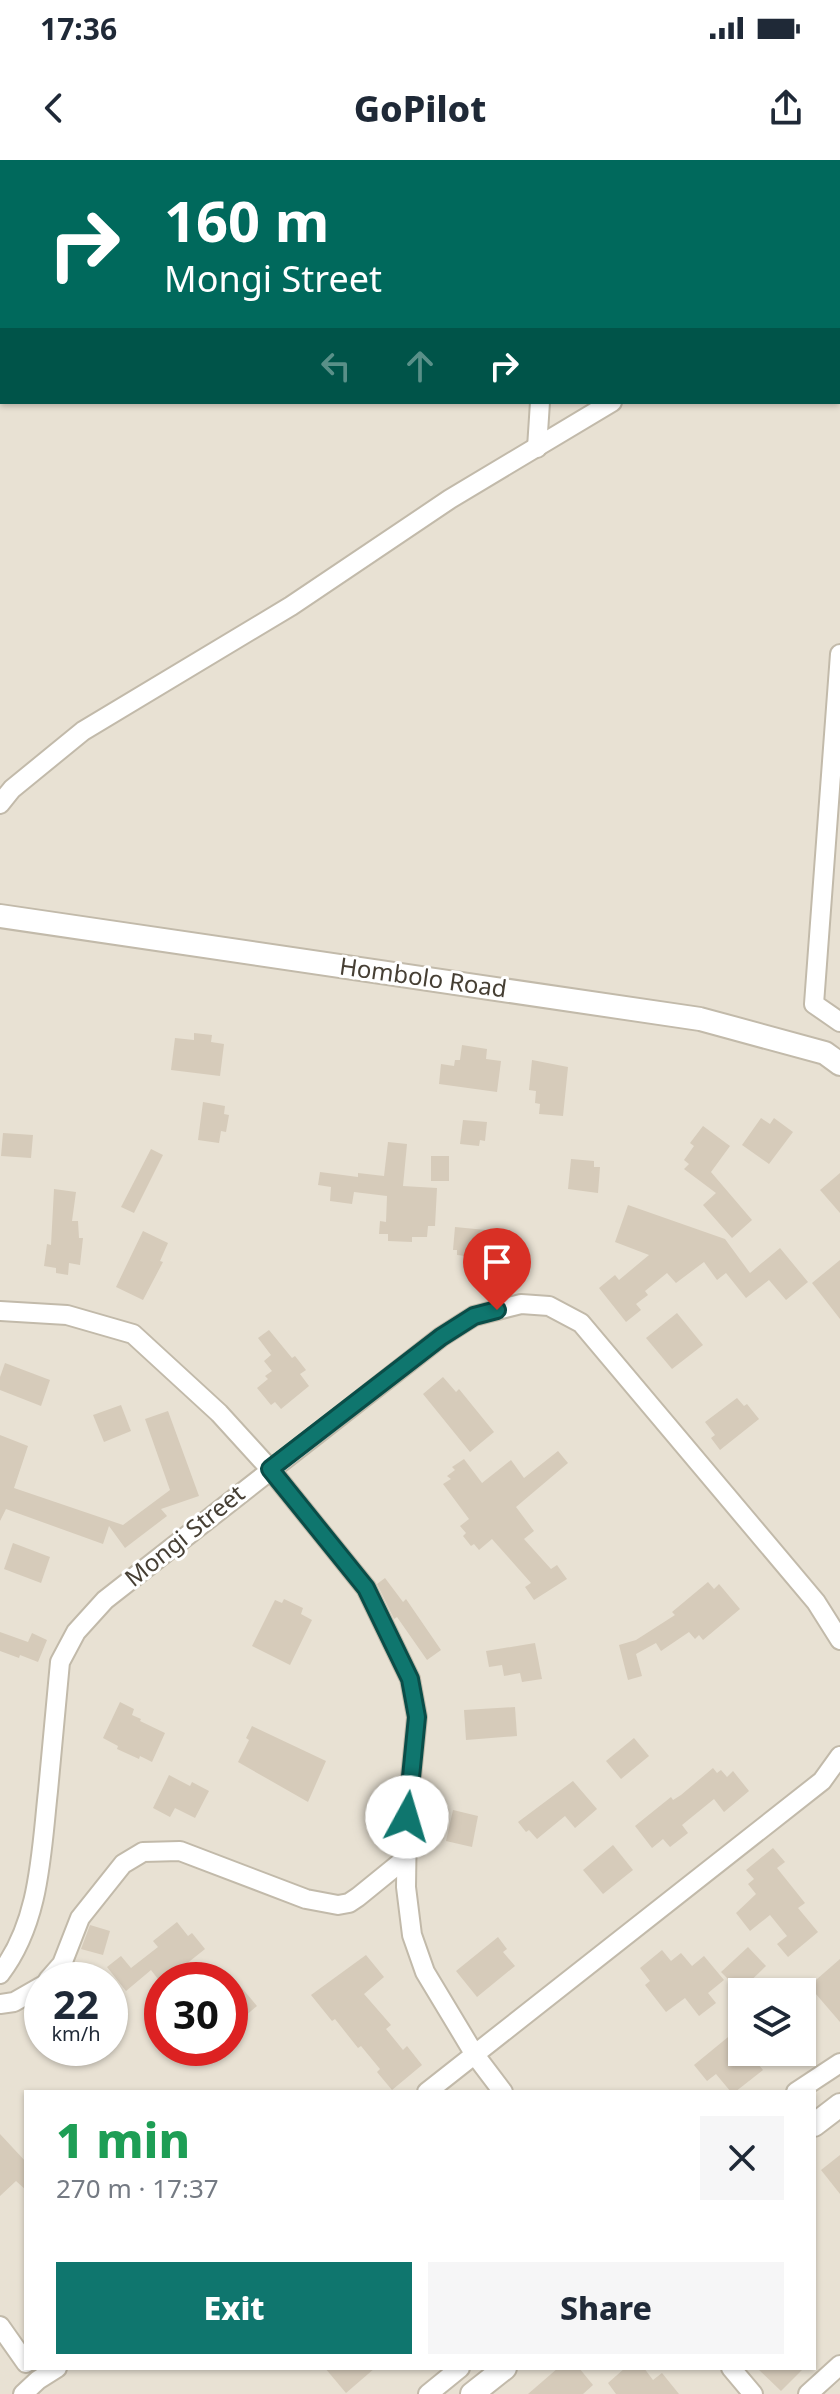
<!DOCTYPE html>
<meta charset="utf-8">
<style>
body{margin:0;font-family:"Noto Sans",sans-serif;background:#f6f6f7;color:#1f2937;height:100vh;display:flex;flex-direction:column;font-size:30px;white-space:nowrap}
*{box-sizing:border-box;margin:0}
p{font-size:26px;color:#747a83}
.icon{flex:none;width:44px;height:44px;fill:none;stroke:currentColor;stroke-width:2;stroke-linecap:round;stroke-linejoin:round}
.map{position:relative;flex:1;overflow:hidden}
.side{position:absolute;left:24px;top:1930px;width:792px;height:280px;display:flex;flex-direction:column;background:#fff;border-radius:0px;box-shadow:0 2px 6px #0004}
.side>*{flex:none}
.guide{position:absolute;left:0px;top:0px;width:840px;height:244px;box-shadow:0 2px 6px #0004;background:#00695c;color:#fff;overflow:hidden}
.tools{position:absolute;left:728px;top:1818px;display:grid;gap:16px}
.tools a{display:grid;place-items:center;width:88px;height:88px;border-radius:0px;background:#fff;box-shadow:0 2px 6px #0004;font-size:40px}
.speed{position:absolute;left:24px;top:1802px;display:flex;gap:16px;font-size:40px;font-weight:700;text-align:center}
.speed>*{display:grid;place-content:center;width:104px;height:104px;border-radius:50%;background:#fff;box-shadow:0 2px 6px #0004;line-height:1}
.speed small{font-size:20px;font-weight:400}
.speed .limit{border:12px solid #d22;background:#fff;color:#111}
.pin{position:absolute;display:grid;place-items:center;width:68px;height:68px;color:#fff;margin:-82px -34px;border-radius:50% 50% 50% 0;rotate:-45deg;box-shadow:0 0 8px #0007}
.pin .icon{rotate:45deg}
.me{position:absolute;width:88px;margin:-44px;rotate:6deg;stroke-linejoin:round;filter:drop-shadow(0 0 6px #0008)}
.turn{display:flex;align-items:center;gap:28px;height:168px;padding:0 32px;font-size:36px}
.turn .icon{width:104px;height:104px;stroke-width:2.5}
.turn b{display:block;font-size:56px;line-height:68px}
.lanes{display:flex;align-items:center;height:76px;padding:0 32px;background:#0003;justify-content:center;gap:40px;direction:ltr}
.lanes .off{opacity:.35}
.round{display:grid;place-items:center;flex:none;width:84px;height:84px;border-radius:0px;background:#f6f6f7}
.overview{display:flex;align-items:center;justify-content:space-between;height:136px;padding:0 32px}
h1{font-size:48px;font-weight:800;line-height:60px;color:#1e9e55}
.cta{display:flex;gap:16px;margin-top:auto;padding:16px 32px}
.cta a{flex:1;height:92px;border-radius:0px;background:#0f766e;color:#fff;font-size:32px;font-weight:800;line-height:92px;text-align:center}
.cta a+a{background:#f6f6f7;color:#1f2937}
.status{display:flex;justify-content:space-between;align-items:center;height:56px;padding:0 40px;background:#fff;direction:ltr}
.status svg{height:22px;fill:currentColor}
header{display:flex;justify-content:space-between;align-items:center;height:104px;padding:0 32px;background:#fff;font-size:36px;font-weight:800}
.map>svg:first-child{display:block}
.residential{fill:#e8e1d3;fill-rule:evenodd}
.building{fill:#d6cbba}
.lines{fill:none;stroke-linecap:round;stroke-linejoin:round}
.minor-casing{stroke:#c2baaa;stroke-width:22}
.tertiary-casing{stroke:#c2baaa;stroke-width:26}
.minor{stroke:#fff;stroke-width:18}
.tertiary{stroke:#fff;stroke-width:22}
.route-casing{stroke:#0a4d48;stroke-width:20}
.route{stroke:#0f766e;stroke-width:14}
.labels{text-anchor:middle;stroke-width:6;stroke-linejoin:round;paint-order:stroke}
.street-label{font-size:24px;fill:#463f34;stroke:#fff}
</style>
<div class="status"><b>17:36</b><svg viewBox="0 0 49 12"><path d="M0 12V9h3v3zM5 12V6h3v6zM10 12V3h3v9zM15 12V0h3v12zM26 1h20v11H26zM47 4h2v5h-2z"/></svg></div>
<header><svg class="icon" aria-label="back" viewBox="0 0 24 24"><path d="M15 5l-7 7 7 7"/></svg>GoPilot<svg class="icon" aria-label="share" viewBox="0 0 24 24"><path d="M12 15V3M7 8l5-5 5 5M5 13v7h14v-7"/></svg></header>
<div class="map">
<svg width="840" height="2234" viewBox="0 0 840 2234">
<rect width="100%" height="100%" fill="#f3efe5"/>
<path class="residential" d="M0 0H840V2234H0ZM2 2H838V242H2ZM42 1820H110V1888H42ZM162 1820H230V1888H162ZM742 1832H802V1892H742ZM26 1932H814V2208H26Z"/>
<g class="building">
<polygon points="194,873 212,875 211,882 224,884 220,916 171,910 175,878 194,880"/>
<polygon points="462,885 487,889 486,899 501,901 497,932 439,924 441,904 454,906 455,900 460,900"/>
<polygon points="532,900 568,907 563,956 539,954 540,944 535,943 536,931 529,930"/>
<polygon points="203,942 225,946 224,954 229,955 226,972 221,971 219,983 198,980"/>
<polygon points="761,958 770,964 774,958 793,972 769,1004 742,985"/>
<polygon points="463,960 487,962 485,981 480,980 479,986 460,984"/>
<polygon points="703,966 730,986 711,1012 752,1060 732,1078 703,1045 716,1033 684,1009 689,1004 684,1000 694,986 690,983"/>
<polygon points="3,973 33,975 31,998 1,996"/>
<polygon points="388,982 407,984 403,1026 437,1028 435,1066 428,1066 427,1077 412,1077 412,1082 388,1081 388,1074 379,1074 380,1061 386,1062 387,1036 354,1032 352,1044 330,1041 331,1027 318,1025 320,1012 358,1017 358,1013 384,1016"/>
<polygon points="151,989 163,995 134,1053 121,1047"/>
<rect x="431" y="996" width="18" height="25"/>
<polygon points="571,999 594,1001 594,1007 600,1007 598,1033 568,1029"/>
<polygon points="840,1013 840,1053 820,1030"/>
<polygon points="54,1029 76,1032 72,1061 78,1061 79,1078 83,1078 80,1105 69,1103 68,1115 56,1113 56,1108 44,1106 47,1084 51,1085"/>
<polygon points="628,1045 725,1079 750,1113 780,1088 808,1122 786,1140 769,1120 746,1138 726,1113 717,1120 704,1102 676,1123 667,1113 645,1131 648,1135 636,1144 641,1150 626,1162 599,1128 615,1115 619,1120 649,1095 615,1082"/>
<polygon points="455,1067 506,1072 505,1079 510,1080 508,1101 457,1095 457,1090 453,1090"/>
<polygon points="143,1071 168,1083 160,1101 163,1102 143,1140 116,1127"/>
<polygon points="840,1100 840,1159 812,1123"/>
<polygon points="677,1153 703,1185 672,1209 646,1178"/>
<polygon points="269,1170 292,1198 295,1196 306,1210 300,1214 309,1226 281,1249 275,1242 271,1245 257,1228 268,1219 265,1216 272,1211 264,1201 271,1195 258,1178"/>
<polygon points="5,1203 50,1220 41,1246 0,1230 0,1217"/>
<polygon points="443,1217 456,1232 459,1229 494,1272 470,1292 423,1234"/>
<polygon points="737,1238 744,1246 747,1244 759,1259 720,1290 711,1278 715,1275 705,1262"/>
<polygon points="121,1245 131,1271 104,1282 93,1255"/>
<polygon points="168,1251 199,1336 161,1349 167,1356 125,1388 109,1366 103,1384 6,1349 0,1361 0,1275 28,1286 14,1328 123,1365 170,1330 145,1259"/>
<polygon points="558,1291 568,1303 516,1347 534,1371 524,1379 551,1409 557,1405 567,1419 534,1440 525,1427 531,1423 492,1379 479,1390 474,1384 471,1386 463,1376 466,1373 460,1366 469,1359 443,1324 451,1319 447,1316 455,1310 452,1307 464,1299 482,1323 511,1300 524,1318"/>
<polygon points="13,1383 50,1397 41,1423 4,1409"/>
<polygon points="385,1418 403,1442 406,1439 441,1490 427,1500 397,1457 394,1459 377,1424"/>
<polygon points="708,1422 714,1429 719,1424 740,1449 703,1480 699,1475 695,1479 689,1472 661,1491 656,1483 636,1494 642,1516 628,1520 619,1485 636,1480 675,1455 672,1452"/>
<polygon points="284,1439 303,1448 301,1454 312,1460 290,1505 252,1486 275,1440 282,1443"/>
<polygon points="0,1472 28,1482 32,1473 47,1480 38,1502 20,1495 19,1498 0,1491"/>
<polygon points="535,1483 542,1519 522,1522 520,1513 504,1516 502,1505 489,1507 486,1491"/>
<polygon points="120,1542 134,1549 132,1555 141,1559 140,1561 165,1573 152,1602 140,1596 139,1599 117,1589 118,1586 103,1578"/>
<polygon points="515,1547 517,1576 466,1580 464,1550"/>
<polygon points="252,1566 326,1601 308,1642 238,1602 249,1580 246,1578"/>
<polygon points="634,1578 649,1596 621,1619 606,1601"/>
<polygon points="713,1608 717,1613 721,1610 727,1617 733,1611 749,1631 724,1652 714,1639 682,1665 688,1673 670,1687 663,1679 652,1688 635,1666 671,1637 673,1640 681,1635"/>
<polygon points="169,1615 190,1626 192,1622 209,1631 195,1658 175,1648 170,1657 153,1648"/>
<polygon points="573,1621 597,1649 575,1668 565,1656 537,1679 529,1670 526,1672 518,1662"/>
<polygon points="453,1650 478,1656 472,1687 446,1681"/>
<polygon points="613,1685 633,1710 603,1734 583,1710"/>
<polygon points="773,1688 785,1702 777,1708 805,1743 798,1748 818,1772 788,1797 777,1784 787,1776 770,1755 750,1771 736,1753 756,1734 748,1724 754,1719 746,1710"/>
<polygon points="177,1762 188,1776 192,1773 205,1789 185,1805 192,1815 184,1820 178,1820 173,1814 161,1823 151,1810 126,1831 107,1807 121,1796 131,1808 158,1787 153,1781"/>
<polygon points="90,1765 110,1771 103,1795 81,1789"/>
<polygon points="498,1777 507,1789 503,1792 515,1806 477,1837 456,1811"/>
<polygon points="748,1787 766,1806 740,1831 721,1812"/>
<polygon points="662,1790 671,1801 681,1793 692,1806 704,1796 724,1820 708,1833 716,1843 699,1856 685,1838 666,1852 645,1825 650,1821 640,1808"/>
<polygon points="366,1795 384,1817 364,1834 391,1865 386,1869 403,1890 407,1886 422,1905 392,1930 377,1912 380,1909 361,1886 358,1888 335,1859 332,1861 311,1835"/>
<polygon points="840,1799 840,1862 809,1826"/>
<polygon points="230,1814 257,1846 230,1869"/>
<polygon points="733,1873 742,1884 742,1892 748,1892 763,1910 735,1932 731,1932 716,1914 707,1921 694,1905"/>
<polygon points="0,1974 26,2002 26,2030 16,2021 0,2036"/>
<polygon points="840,1995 840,2034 821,2010"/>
<polygon points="325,2208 375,2208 346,2233"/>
<polygon points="558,2208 579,2208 593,2225 583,2234 528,2234"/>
<polygon points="625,2208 644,2208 653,2220 662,2213 679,2234 616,2234 608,2223"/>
<polygon points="757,2208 804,2208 781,2231"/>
</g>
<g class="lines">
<defs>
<g id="minor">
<polyline points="367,0 369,2"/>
<polyline points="451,0 452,2"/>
<polyline points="537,288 540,242"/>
<polyline points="840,494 814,844 840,862"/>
<polyline points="0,644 12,629 83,571 291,446 450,339 612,242"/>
<polyline points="0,1151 67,1155 133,1174 219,1253 270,1309 366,1428 410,1519 417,1557 407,1657 406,1727 412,1775 425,1812 475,1895 503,1932"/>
<path d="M0 1814C40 1762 41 1694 48 1631 52 1588 56 1545 60 1502L76 1472 105 1440 441 1177 474 1156 521 1144 549 1146 581 1163 816 1442 840 1480"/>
<polyline points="48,1820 62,1804 80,1758 123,1704 143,1692 180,1691 306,1739 338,1745 349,1743 358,1737 406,1698"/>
<polyline points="0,1844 14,1842 42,1826"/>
<polyline points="427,1932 822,1621 840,1596"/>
<polyline points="796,1932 840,1903"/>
<polyline points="0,2166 26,2203"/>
<polyline points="731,2208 753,2234"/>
<polyline points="23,2234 38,2220 57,2208"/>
<polyline points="428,2234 460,2208"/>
<polyline points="808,2234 840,2205"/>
</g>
<g id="tertiary">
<polyline points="0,756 700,859 825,893 840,904"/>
<polyline points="814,1965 840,1945"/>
<polyline points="472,2234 505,2208"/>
</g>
</defs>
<use href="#minor" class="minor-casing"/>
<use href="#tertiary" class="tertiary-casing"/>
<use href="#minor" class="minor"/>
<use href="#tertiary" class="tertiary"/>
</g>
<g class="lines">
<defs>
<polyline id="route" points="407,1657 417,1557 410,1519 366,1428 270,1309 441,1177 474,1156 497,1150"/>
</defs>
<use href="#route" class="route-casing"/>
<use href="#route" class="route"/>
</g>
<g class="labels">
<g class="street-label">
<text transform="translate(423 818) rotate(8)" y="8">Hombolo Road</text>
<text transform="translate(185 1376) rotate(-39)" y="8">Mongi Street</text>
</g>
</g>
</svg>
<div class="tools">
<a><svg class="icon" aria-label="layers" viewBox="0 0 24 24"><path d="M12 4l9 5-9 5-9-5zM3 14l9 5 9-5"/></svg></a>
</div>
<div class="speed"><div>22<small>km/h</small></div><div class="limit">30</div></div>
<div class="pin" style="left:497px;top:1150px;background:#d93025"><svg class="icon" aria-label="arrive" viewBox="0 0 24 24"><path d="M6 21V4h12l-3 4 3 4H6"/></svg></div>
<svg class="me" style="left:407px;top:1657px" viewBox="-20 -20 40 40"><circle r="19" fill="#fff"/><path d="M0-13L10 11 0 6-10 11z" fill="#0f766e"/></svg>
<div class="guide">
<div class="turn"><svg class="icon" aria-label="right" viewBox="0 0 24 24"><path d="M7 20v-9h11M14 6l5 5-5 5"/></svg><div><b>160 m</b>Mongi Street</div></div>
<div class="lanes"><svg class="icon off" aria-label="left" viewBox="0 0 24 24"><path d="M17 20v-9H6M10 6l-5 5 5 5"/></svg><svg class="icon off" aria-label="ahead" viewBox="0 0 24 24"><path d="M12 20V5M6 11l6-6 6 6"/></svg><svg class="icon" aria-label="right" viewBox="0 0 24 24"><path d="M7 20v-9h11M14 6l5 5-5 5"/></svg></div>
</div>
<section class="side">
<div class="overview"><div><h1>1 min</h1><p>270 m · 17:37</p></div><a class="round"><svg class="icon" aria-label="close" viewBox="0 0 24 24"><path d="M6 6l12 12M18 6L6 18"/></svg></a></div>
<div class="cta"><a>Exit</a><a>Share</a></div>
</section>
</div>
